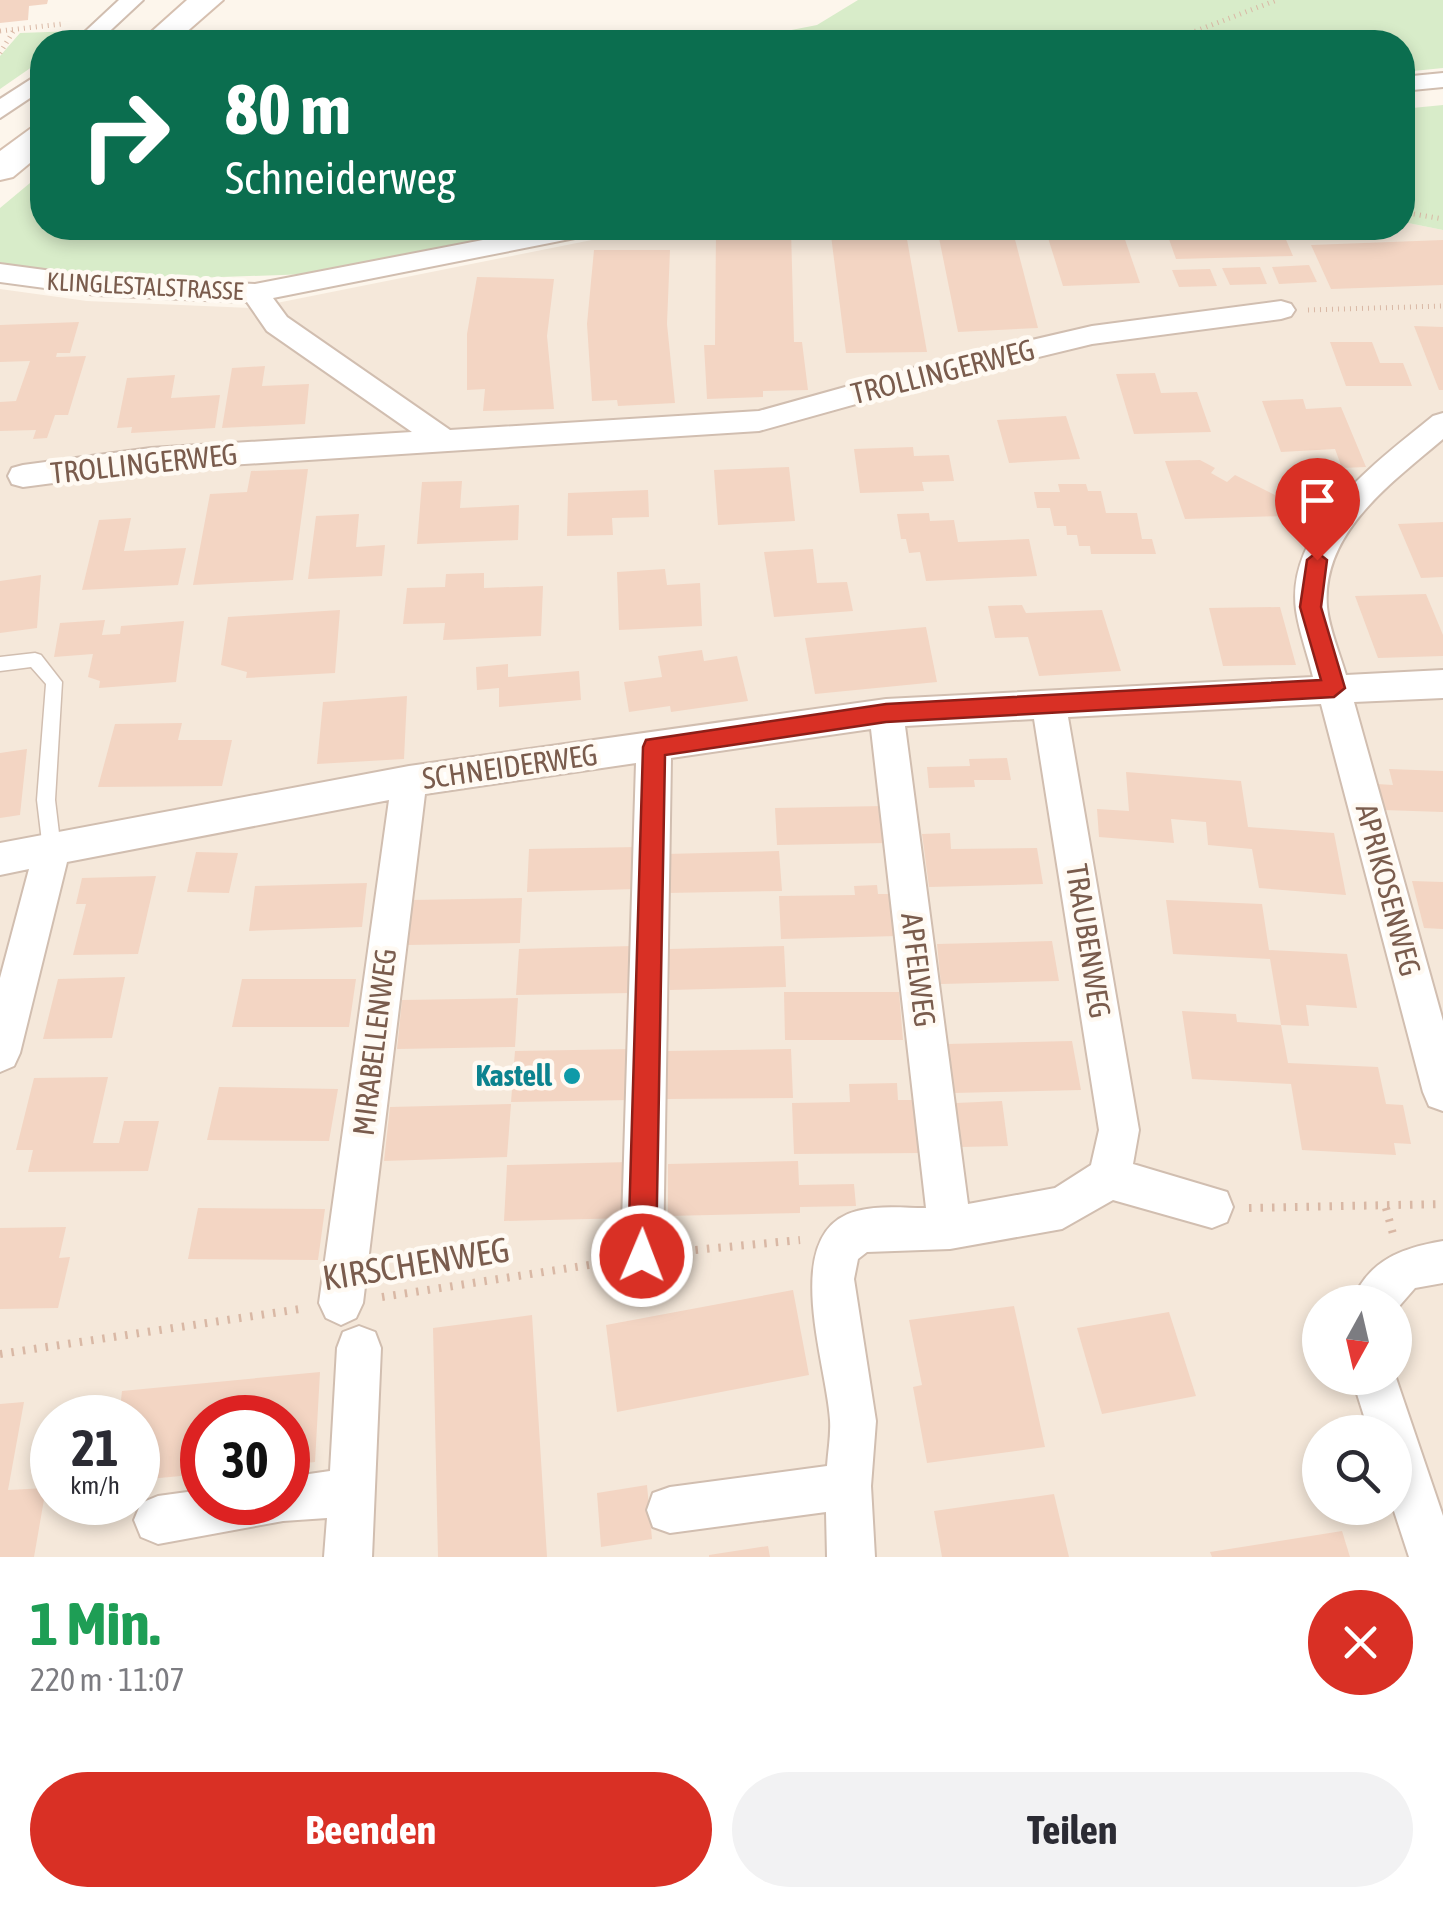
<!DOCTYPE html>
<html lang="de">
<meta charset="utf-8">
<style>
body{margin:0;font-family:"Asap Condensed",sans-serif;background:#f2f2f3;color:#2b2b33;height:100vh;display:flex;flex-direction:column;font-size:38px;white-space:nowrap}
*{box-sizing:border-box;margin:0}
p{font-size:32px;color:#7c7c81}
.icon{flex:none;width:55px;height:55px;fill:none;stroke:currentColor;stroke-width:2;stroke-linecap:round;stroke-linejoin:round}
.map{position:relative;height:1557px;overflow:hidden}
.panel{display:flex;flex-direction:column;background:#fff;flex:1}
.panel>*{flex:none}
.top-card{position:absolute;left:30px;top:30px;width:1385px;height:210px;border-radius:40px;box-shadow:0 5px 15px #0003;background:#0b6e4f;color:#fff;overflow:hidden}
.needle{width:65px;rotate:188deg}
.tools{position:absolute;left:1302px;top:1285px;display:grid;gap:20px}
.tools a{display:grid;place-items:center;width:110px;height:110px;border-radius:50%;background:#fff;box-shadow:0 5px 15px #0003;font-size:50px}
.speed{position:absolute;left:30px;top:1395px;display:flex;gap:20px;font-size:50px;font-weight:700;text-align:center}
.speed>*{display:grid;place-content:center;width:130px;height:130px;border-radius:50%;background:#fff;box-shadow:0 5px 15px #0003;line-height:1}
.speed small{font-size:25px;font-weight:400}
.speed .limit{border:15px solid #d22;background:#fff;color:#111}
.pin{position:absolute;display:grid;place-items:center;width:85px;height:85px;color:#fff;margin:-102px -42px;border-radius:50% 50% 50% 0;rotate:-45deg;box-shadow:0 0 10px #0007}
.pin .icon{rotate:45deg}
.me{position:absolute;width:110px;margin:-55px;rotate:1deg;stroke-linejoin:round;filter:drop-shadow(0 0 8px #0008)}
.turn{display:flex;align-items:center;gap:35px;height:210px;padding:0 30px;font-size:45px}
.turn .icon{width:130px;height:130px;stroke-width:2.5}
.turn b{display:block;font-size:70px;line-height:85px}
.round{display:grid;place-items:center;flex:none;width:105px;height:105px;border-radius:52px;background:#f2f2f3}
.overview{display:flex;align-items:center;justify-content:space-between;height:170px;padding:0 30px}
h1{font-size:60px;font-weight:700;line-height:75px;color:#1e9e55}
.primary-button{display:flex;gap:20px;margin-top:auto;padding:20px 30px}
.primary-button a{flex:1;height:115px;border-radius:60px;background:#d93025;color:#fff;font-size:40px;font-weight:700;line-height:115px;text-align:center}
.primary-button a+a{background:#f2f2f3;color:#2b2b33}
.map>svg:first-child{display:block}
.residential{fill:#f5e8da;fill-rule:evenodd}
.green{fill:#d8ecc9}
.building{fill:#f3d5c3}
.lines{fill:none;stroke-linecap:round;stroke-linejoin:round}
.lane-casing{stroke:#d1beb0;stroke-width:3}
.street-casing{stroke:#d1beb0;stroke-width:4}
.secondary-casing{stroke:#d6c0b0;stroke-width:4}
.path-far1{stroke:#d9b8a5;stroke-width:5;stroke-dasharray:1 5;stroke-linecap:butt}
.path{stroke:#d9b8a5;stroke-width:8;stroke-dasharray:2.5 9;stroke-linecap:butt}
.lane{fill:#fff;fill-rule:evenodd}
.street{fill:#fff;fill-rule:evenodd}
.secondary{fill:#fff;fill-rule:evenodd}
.route{fill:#d93025;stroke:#8d1f18;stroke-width:2.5}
.culture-dot{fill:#0f9aa8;stroke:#fffaf3;stroke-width:4}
.labels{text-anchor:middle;stroke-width:9;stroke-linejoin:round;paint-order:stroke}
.far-street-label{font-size:25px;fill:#7a5c4d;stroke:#fffaf3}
.street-label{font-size:30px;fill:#7a5c4d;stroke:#fffaf3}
.culture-label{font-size:30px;font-weight:bold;fill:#0d838f;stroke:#fffaf3;text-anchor:end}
.near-street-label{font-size:35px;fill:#7a5c4d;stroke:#fffaf3}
</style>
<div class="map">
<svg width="1443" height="1557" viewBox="0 0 1443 1557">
<rect width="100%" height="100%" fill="#fdf6ec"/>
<path class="residential" d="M1403 222 1443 230V1557H0V289L87 301 251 308 652 228H1402ZM1320 1302H1395V1378H1320ZM52 1418H138V1502H52ZM202 1418H288V1502H202ZM1320 1432H1395V1508H1320Z"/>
<g class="green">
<polygon points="858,0 1443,0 1443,68 1403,72 1402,42 731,42 817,25"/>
<polygon points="76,31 63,42 42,42 42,60 0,89 0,56 20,33"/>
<polygon points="1443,105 1443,230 1403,222 1402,109"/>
<polygon points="42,173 42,228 550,228 309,274 137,280 27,270 0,262 0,208"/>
</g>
<g class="building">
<polygon points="0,0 48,0 47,4 29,6 28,20 0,23"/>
<polygon points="830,228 905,228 927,352 846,353"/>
<polygon points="937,228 1012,228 1038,328 958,332"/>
<polygon points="1045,228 1121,228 1140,283 1063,286"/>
<polygon points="1165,228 1281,228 1293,256 1176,259"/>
<polygon points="716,229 791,229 794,342 802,342 808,390 763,391 763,397 707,399 704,345 715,345"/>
<polygon points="1443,240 1443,285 1360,288 1331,289 1311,245"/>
<polygon points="594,250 670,250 667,324 675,403 618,406 617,400 592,401 587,324"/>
<polygon points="1309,265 1317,282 1279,284 1272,267"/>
<polygon points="1260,267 1267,284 1230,285 1222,268"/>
<polygon points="1210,269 1217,286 1179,287 1172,270"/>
<polygon points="477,277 554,279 547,336 554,409 483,411 485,389 467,390 467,334"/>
<polygon points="79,322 70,353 57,353 56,357 86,356 68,415 55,415 47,438 33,439 36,430 0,431 0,402 16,401 30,361 0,362 0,325"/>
<polygon points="1414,326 1443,327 1443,390 1439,390"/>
<polygon points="1330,342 1372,342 1380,363 1403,363 1412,386 1346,386"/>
<polygon points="265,366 262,386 309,384 305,424 222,428 232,368"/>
<polygon points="1155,373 1161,393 1197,392 1211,432 1134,434 1116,374"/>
<polygon points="175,375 171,398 220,395 215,428 131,433 132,427 117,428 127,378"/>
<polygon points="1303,399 1306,409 1341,407 1366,467 1342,468 1335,449 1281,452 1262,401"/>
<polygon points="1066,416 1080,459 1009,463 997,420"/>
<polygon points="913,447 914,456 949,455 954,481 922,482 924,491 860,493 854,449"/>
<polygon points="1200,460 1215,468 1211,473 1227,482 1235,475 1275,495 1283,516 1185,519 1165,461"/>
<polygon points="789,467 795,521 718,525 714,470"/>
<polygon points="308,469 293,580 193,585 210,494 247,492 251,471"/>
<polygon points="462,481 460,508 519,505 518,540 417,544 422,482"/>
<polygon points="1058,484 1086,484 1088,491 1101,491 1106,513 1137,513 1142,539 1152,539 1156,554 1091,554 1090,546 1079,546 1077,535 1067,535 1066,526 1054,526 1050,508 1037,508 1034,492 1060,492"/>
<polygon points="648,490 649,517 612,518 613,535 567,536 568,493"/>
<polygon points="929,513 930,521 954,520 958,542 1029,539 1037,576 926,581 920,552 909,553 906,539 901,539 897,514"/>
<polygon points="359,514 356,547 385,545 382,576 308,579 316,516"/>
<polygon points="131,518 124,551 186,548 178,585 82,590 99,520"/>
<polygon points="1443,522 1443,577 1421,578 1398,524"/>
<polygon points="813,549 817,583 847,582 853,611 774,617 764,552"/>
<polygon points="665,569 667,585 700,583 702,626 619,630 617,572"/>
<polygon points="484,573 484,588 543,586 541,636 443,640 445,623 403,624 407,588 445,587 446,574"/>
<polygon points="41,575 37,628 0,633 0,581"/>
<polygon points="1426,594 1443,635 1443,656 1378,658 1355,596"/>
<polygon points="1022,605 1026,613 1102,610 1121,671 1039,676 1028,637 995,638 988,606"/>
<polygon points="1280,607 1296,665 1223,666 1209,608"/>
<polygon points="340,610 335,673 246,678 247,672 221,665 228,617"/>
<polygon points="105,620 102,635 120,634 121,626 184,621 176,682 99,688 100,681 88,677 93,654 54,657 60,623"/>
<polygon points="926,627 937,682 815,694 805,638"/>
<polygon points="702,650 704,661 737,656 748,701 671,712 670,706 629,712 624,682 662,677 658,656"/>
<polygon points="508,664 508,677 579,671 581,700 499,707 499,688 477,690 476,667"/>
<polygon points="407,696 404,759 317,764 323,702"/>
<polygon points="182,723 178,740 232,740 222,786 98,787 115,724"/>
<polygon points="27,749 20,815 0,818 0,753"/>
<polygon points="1007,758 1011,780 974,780 975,787 929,788 927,767 970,766 969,759"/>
<polygon points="1389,769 1443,771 1443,812 1383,810 1377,784 1393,785"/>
<polygon points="1126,772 1241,781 1248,827 1334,833 1346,895 1259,888 1252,849 1208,845 1206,822 1171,819 1174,843 1099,837 1097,809 1129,811"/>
<polygon points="883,806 887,843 777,845 775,808"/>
<polygon points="950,833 951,849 1037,848 1043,884 929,887 922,834"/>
<polygon points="637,847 637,889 527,892 529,849"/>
<polygon points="779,851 782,891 666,893 666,854"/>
<polygon points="196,852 238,853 229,893 187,892"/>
<polygon points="156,876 138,954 73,955 86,904 76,904 82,878"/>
<polygon points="1412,881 1443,882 1443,929 1424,928"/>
<polygon points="367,883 362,927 249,931 255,886"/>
<polygon points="877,885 878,894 894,894 898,936 781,939 779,896 855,895 854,886"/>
<polygon points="522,898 520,943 407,945 412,900"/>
<polygon points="1166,900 1262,904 1269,950 1347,954 1357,1008 1306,1005 1309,1026 1281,1025 1288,1063 1378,1067 1386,1104 1403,1105 1411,1144 1394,1143 1396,1155 1302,1150 1291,1084 1192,1079 1182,1011 1236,1014 1237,1022 1281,1025 1270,959 1173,954"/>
<polygon points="1052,941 1059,981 941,984 937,944"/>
<polygon points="632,946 631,993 516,995 519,949"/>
<polygon points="784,946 786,987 670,990 669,949"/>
<polygon points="125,977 112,1038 43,1039 58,979"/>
<polygon points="242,979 356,979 349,1027 232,1027"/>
<polygon points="784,992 899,992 903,1040 785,1040"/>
<polygon points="518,998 515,1047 397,1049 402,1000"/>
<polygon points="1072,1041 1081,1090 953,1093 947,1044"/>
<polygon points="632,1049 631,1100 511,1102 515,1051"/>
<polygon points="791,1049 793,1098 667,1099 667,1051"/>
<polygon points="108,1077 93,1143 119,1143 124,1121 159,1121 148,1171 28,1172 33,1150 16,1150 34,1078"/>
<polygon points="897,1083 898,1100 917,1100 922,1153 794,1154 792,1103 850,1102 849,1084"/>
<polygon points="219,1087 338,1089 329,1141 207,1140"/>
<polygon points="1002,1101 1008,1146 961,1147 956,1103"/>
<polygon points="511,1104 507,1157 384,1161 390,1107"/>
<polygon points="798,1161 799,1185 854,1184 856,1206 800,1207 800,1213 668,1216 668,1164"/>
<polygon points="630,1162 630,1218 504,1221 507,1165"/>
<polygon points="198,1208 325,1209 318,1260 188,1259"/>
<polygon points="66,1227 59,1258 70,1257 58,1308 0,1309 0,1228"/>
<polygon points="793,1290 809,1375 617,1412 606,1325"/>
<polygon points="1014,1306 1045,1447 927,1463 913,1387 922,1385 909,1320"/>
<polygon points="1169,1312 1196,1396 1102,1414 1077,1328"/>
<polygon points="532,1315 547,1557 438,1557 433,1328"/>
<polygon points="320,1372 315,1462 288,1465 288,1418 202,1418 202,1474 138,1480 138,1418 119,1418 122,1391"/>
<polygon points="24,1402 8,1490 46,1488 34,1557 0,1557 0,1404"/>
<polygon points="647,1485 652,1539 601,1547 597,1493"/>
<polygon points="1054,1494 1069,1557 942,1557 934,1511"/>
<polygon points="1342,1531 1350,1557 1212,1557 1210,1552"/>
<polygon points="768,1546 770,1557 709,1557 709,1555"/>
</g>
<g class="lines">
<defs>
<polygon id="lane" points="35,653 41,655 62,682 55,800 61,850 58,856 52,858 46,856 43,850 37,800 46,684 31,667 0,671 0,657"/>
<g id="street">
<polygon points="119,0 143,0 98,42 74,42"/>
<polygon points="42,72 42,90 0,118 0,99"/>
<polygon points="1443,73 1443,87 1402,91 1402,77"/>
<polygon points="545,228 598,228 585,236 273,298 287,317 450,430 759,411 924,365 1092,326 1281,301 1291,304 1295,310 1291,316 1281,319 1092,344 924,385 759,431 151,470 23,487 12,484 8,476 12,468 23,465 151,448 412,432 267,331 247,302 97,295 0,282 0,264 97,277 255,284"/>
<path d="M1443 413V439C1393 482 1321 532 1327 607 1329 629 1340 654 1346 675L1443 670V698L1354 702 1443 1021V1111L1429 1106 1423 1092 1321 704 1068 717 1139 1130 1133 1164 1227 1192 1233 1207 1227 1222 1212 1228 1113 1200 1062 1229 950 1249 867 1252 858 1259 854 1279 876 1421 871 1486 875 1557H827L826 1512 670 1533 653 1527 647 1510 653 1493 670 1487 827 1466C828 1451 831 1435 830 1420 827 1364 778 1231 857 1211 878 1205 905 1208 926 1208L871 729 671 758 663 1257 657 1272 642 1278 627 1272 621 1257 636 763 425 794 363 1303 356 1318 341 1325 326 1318 319 1303 389 800 67 862 20 1053 14 1066 0 1072V978L29 869 0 875V843L409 766 886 699 1313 677C1308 655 1299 632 1296 610 1285 528 1378 461 1433 416ZM1034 719 1099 1130 1091 1165 1055 1188 968 1204 905 726Z"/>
<path d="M1443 1241V1283L1415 1288 1395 1311V1302H1352C1368 1260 1402 1248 1443 1241Z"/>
<polygon points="359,1326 375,1332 381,1348 372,1557 324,1557 327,1518 283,1521 158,1544 141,1537 134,1520 141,1503 158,1496 202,1490 202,1502 288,1502 288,1477 330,1471 337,1348 343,1332"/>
<polygon points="1395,1375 1443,1516 1443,1557 1409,1557 1393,1508 1395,1432 1369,1432 1352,1378"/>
</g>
<g id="secondary">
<polygon points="187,0 223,0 175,42 140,42"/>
<polygon points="42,125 42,153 13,177 0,180 0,151 30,129"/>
</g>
</defs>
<use href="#lane" class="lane-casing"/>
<use href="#street" class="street-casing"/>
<use href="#secondary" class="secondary-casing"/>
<g class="path-far1">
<polyline points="0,31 62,24"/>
<polyline points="1167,42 1277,0"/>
<polyline points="0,53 14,30"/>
<polyline points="1402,212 1443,219"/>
<polyline points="1308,310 1443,306"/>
</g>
<g class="path">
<polyline points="1249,1208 1443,1204"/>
<polyline points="1386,1208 1393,1234"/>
<polyline points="684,1251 800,1240"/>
<polyline points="382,1297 602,1263"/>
<polyline points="0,1354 300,1309"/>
</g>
<use href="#lane" class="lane"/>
<use href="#street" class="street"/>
<use href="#secondary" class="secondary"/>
</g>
<polygon class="route" points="1317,552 1327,560 1321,607 1345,688 1334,697 886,722 665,755 656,1256 652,1266 642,1270 632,1266 628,1256 643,747 646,740 886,704 1321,680 1300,607 1307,560"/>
<circle class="culture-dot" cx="572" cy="1076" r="10"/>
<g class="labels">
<g class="far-street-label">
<text transform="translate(145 286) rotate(3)" y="9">KLINGLESTALSTRASSE</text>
</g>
<g class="street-label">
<text transform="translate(943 372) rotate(-14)" y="10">TROLLINGERWEG</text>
<text transform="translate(144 464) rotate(-6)" y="10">TROLLINGERWEG</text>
<text transform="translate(510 767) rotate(-8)" y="10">SCHNEIDERWEG</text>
<text transform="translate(1388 890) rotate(75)" y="10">APRIKOSENWEG</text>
<text transform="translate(1088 941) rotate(81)" y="10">TRAUBENWEG</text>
<text transform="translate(918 970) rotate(83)" y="10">APFELWEG</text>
<text transform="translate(375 1042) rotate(-83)" y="10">MIRABELLENWEG</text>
</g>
<g class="culture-label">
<text x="552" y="1086">Kastell</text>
</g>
<g class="near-street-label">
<text transform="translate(416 1264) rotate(-9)" y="12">KIRSCHENWEG</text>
</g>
</g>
</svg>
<div class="tools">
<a><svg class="needle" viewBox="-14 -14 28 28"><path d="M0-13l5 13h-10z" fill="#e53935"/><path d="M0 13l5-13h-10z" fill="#7c7c81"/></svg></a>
<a><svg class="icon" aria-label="search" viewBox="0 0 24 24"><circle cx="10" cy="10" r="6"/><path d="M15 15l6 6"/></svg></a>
</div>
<div class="speed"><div>21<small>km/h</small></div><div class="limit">30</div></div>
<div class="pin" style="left:1317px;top:560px;background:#d93025"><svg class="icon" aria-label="arrive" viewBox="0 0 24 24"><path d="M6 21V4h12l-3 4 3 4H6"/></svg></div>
<svg class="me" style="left:642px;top:1256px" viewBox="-20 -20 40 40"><circle r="17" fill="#d93025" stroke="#fff" stroke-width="3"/><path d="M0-11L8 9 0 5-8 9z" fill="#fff"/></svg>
<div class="top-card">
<div class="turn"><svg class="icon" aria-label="right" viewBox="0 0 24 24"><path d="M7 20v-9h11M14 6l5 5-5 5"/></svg><div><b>80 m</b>Schneiderweg</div></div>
</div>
</div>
<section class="panel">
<div class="overview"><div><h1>1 Min.</h1><p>220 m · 11:07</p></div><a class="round" style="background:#d93025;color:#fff"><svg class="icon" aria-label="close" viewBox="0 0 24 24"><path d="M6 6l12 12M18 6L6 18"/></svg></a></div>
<div class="primary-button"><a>Beenden</a><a>Teilen</a></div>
</section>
